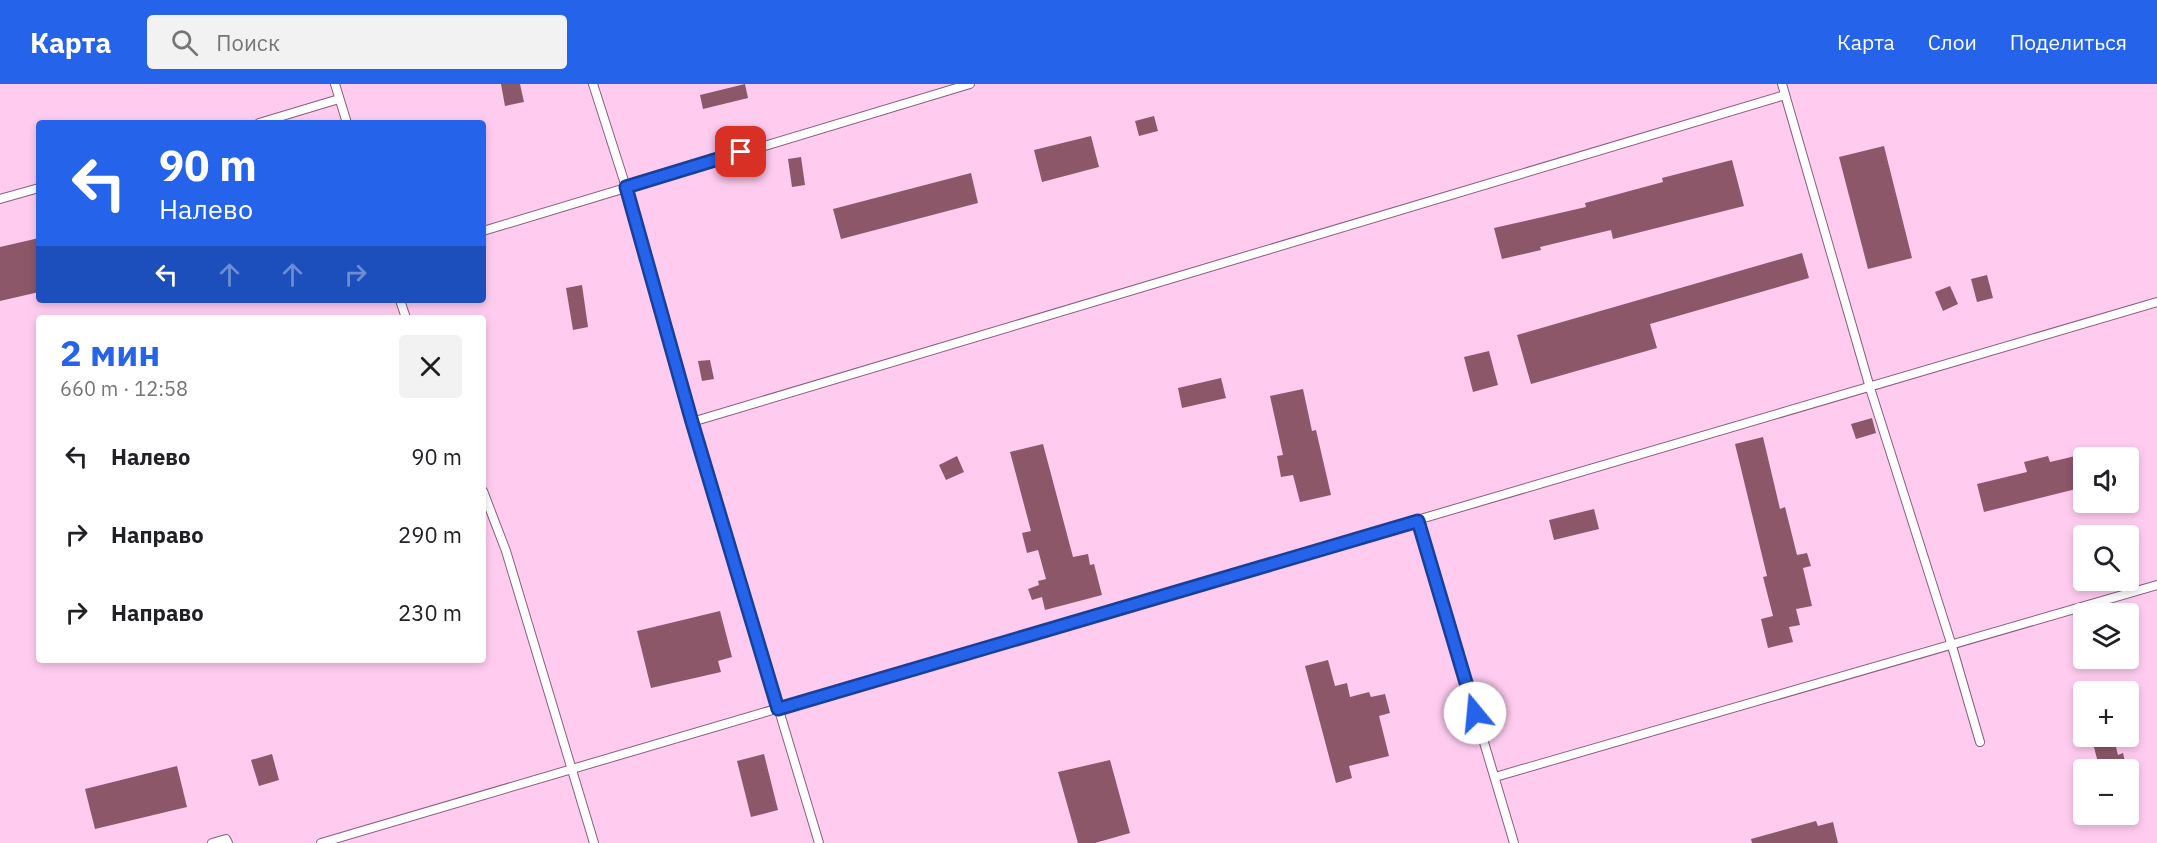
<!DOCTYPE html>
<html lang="ru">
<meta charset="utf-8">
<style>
body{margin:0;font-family:"IBM Plex Sans",sans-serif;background:#f2f2f2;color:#202124;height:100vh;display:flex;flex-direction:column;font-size:22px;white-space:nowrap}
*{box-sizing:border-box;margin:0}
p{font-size:20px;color:#757577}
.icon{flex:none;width:33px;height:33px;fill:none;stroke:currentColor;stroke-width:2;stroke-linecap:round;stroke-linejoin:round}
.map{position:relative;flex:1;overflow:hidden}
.side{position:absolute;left:36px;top:231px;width:450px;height:348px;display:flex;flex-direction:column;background:#fff;border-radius:6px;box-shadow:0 3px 9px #0003}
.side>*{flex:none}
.top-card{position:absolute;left:36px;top:36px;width:450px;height:183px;border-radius:6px;box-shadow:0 3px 9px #0003;background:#2563eb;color:#fff;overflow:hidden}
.controls{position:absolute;left:2073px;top:363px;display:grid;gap:12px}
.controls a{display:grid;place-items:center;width:66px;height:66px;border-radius:6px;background:#fff;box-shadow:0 3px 9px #0003;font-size:30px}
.pin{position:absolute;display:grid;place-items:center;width:51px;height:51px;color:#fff;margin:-26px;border-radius:12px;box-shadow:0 3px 9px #0006}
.me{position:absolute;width:66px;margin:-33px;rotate:343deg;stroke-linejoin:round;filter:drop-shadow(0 0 4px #0008)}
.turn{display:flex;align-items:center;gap:21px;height:126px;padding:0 24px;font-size:27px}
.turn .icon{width:78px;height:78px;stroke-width:2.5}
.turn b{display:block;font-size:42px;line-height:51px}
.lanes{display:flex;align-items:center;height:57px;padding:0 24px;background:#0003;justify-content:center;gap:30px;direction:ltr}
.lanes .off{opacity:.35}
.round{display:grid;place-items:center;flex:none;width:63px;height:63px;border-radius:6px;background:#f2f2f2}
.overview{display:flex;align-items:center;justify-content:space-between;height:102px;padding:0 24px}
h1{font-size:36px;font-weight:700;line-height:45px;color:#2563eb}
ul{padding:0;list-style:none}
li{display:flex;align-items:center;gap:18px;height:78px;padding:0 24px}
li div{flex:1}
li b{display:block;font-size:22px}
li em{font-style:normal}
header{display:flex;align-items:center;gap:36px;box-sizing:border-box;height:84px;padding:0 30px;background:#2563eb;color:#fff}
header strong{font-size:28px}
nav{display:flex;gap:33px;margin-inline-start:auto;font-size:21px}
.search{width:420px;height:54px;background:#f2f2f2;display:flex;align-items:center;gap:15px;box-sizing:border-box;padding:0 21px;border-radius:6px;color:#757577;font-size:22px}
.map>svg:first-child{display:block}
.building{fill:#8b5769}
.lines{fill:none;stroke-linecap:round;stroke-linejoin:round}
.service-casing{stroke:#895d7d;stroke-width:10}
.service{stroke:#fff;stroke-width:8}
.route-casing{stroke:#184099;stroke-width:15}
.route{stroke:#2563eb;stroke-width:10}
</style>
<header>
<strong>Карта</strong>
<div class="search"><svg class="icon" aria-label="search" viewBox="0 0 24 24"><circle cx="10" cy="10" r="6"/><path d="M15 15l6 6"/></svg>Поиск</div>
<nav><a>Карта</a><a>Слои</a><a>Поделиться</a></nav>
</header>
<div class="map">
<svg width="2157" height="759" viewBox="0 0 2157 759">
<rect width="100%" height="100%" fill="#ffccf0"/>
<g class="building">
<polygon points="501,0 520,0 524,18 505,22"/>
<polygon points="745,0 748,14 703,25 700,11"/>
<polygon points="1154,32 1158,47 1139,52 1135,37"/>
<polygon points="1091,52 1099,83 1042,98 1034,66"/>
<polygon points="1884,62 1912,174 1868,185 1839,73"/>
<polygon points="801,73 805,101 792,103 788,75"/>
<polygon points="1732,76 1744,122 1613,155 1611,146 1540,163 1541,166 1502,175 1494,144 1586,123 1585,119 1663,98 1662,94"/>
<polygon points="971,89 978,119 841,155 833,125"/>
<polygon points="39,154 39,208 0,217 0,163"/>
<polygon points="1802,169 1809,194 1650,240 1657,264 1531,300 1517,251"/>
<polygon points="1987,191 1993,214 1977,218 1971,195"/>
<polygon points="582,201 588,243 573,246 566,204"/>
<polygon points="1950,202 1958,220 1943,227 1935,208"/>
<polygon points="1489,267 1498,301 1473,308 1464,273"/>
<polygon points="710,276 714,295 702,297 698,277"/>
<polygon points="1221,294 1226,314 1182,324 1178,304"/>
<polygon points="1303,305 1312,347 1316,346 1331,411 1300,418 1293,391 1281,393 1277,372 1283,371 1270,312"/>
<polygon points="1872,334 1876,349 1856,355 1851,340"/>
<polygon points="1763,353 1780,425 1785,423 1797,471 1807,469 1811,482 1803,484 1812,522 1796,525 1800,541 1789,543 1793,558 1768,564 1761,535 1773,532 1763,493 1767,492 1735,360"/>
<polygon points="1043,360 1073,473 1088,470 1090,481 1094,480 1102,511 1045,526 1042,513 1032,516 1028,505 1039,501 1038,497 1046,495 1038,466 1027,469 1022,449 1031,447 1010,368"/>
<polygon points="2084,370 2084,403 1984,428 1977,400 2027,388 2024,378 2048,372 2050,378"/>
<polygon points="957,372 964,388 946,396 939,381"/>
<polygon points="1594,425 1599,445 1554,456 1549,436"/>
<polygon points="720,527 732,573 718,577 721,588 651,604 637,547"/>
<polygon points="1328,576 1335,602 1347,599 1350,613 1369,608 1371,613 1385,610 1390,629 1379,632 1389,672 1349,682 1352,694 1336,699 1305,582"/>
<polygon points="2091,652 2113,652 2118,671 2123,669 2126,682 2100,686"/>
<polygon points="272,670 279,696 259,702 251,676"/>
<polygon points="764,670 778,726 751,733 737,677"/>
<polygon points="1110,676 1130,749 1095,759 1078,759 1058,688"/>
<polygon points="177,682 187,723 95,745 85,705"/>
<polygon points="1816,737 1818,742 1833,738 1838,759 1752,759 1751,755"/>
</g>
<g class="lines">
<defs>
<g id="service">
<polyline points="335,0 347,39"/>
<polyline points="593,0 626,103 692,338 819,759"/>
<polyline points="1782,0 1870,304 1952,562 1980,658"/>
<polyline points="259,39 339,15"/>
<polyline points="0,115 39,104"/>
<polyline points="483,147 970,0"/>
<polyline points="400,216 406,234"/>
<polyline points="692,338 1785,11"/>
<polyline points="483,407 506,467 594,759"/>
<polyline points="1418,437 1514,759"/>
<polyline points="1495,693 2157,501"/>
<polyline points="212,759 226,755 228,759"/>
<polyline points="321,759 2157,218"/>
</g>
</defs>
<use href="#service" class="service-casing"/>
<use href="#service" class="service"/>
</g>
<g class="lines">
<defs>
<polyline id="route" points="741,68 626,103 692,338 778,625 1418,437 1475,629"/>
</defs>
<use href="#route" class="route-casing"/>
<use href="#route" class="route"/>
</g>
</svg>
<div class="controls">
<a><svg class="icon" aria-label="sound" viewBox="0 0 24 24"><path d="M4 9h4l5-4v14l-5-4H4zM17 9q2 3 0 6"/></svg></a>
<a><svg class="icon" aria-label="search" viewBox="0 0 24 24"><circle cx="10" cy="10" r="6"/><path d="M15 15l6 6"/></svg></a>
<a><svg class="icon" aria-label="layers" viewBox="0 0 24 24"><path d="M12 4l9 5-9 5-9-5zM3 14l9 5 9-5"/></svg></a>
<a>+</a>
<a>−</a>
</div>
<div class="pin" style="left:741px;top:68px;background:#d93025"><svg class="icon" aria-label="arrive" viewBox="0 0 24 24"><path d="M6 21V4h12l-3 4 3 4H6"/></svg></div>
<svg class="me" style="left:1475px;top:629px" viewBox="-20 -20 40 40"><circle r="19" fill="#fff"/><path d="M0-13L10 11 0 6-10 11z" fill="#2563eb"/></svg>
<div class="top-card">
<div class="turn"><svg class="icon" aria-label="left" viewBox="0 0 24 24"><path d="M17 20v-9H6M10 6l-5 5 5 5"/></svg><div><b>90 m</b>Налево</div></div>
<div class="lanes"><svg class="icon" aria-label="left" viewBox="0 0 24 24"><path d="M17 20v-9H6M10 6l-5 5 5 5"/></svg><svg class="icon off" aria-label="ahead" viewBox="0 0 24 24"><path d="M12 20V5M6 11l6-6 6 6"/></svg><svg class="icon off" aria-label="ahead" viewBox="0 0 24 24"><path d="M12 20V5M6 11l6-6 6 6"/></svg><svg class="icon off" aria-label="right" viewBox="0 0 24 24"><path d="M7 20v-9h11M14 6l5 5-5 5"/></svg></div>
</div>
<section class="side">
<div class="overview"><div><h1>2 мин</h1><p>660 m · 12:58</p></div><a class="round"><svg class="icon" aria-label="close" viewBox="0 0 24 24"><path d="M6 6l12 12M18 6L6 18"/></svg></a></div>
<ul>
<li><svg class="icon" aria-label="left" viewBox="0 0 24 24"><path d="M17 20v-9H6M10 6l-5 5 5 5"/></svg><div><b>Налево</b></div><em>90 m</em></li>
<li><svg class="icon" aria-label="right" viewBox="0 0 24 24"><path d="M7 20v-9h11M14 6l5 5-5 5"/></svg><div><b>Направо</b></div><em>290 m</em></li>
<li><svg class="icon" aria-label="right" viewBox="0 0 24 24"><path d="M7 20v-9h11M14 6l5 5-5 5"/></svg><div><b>Направо</b></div><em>230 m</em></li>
</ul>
</section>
</div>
